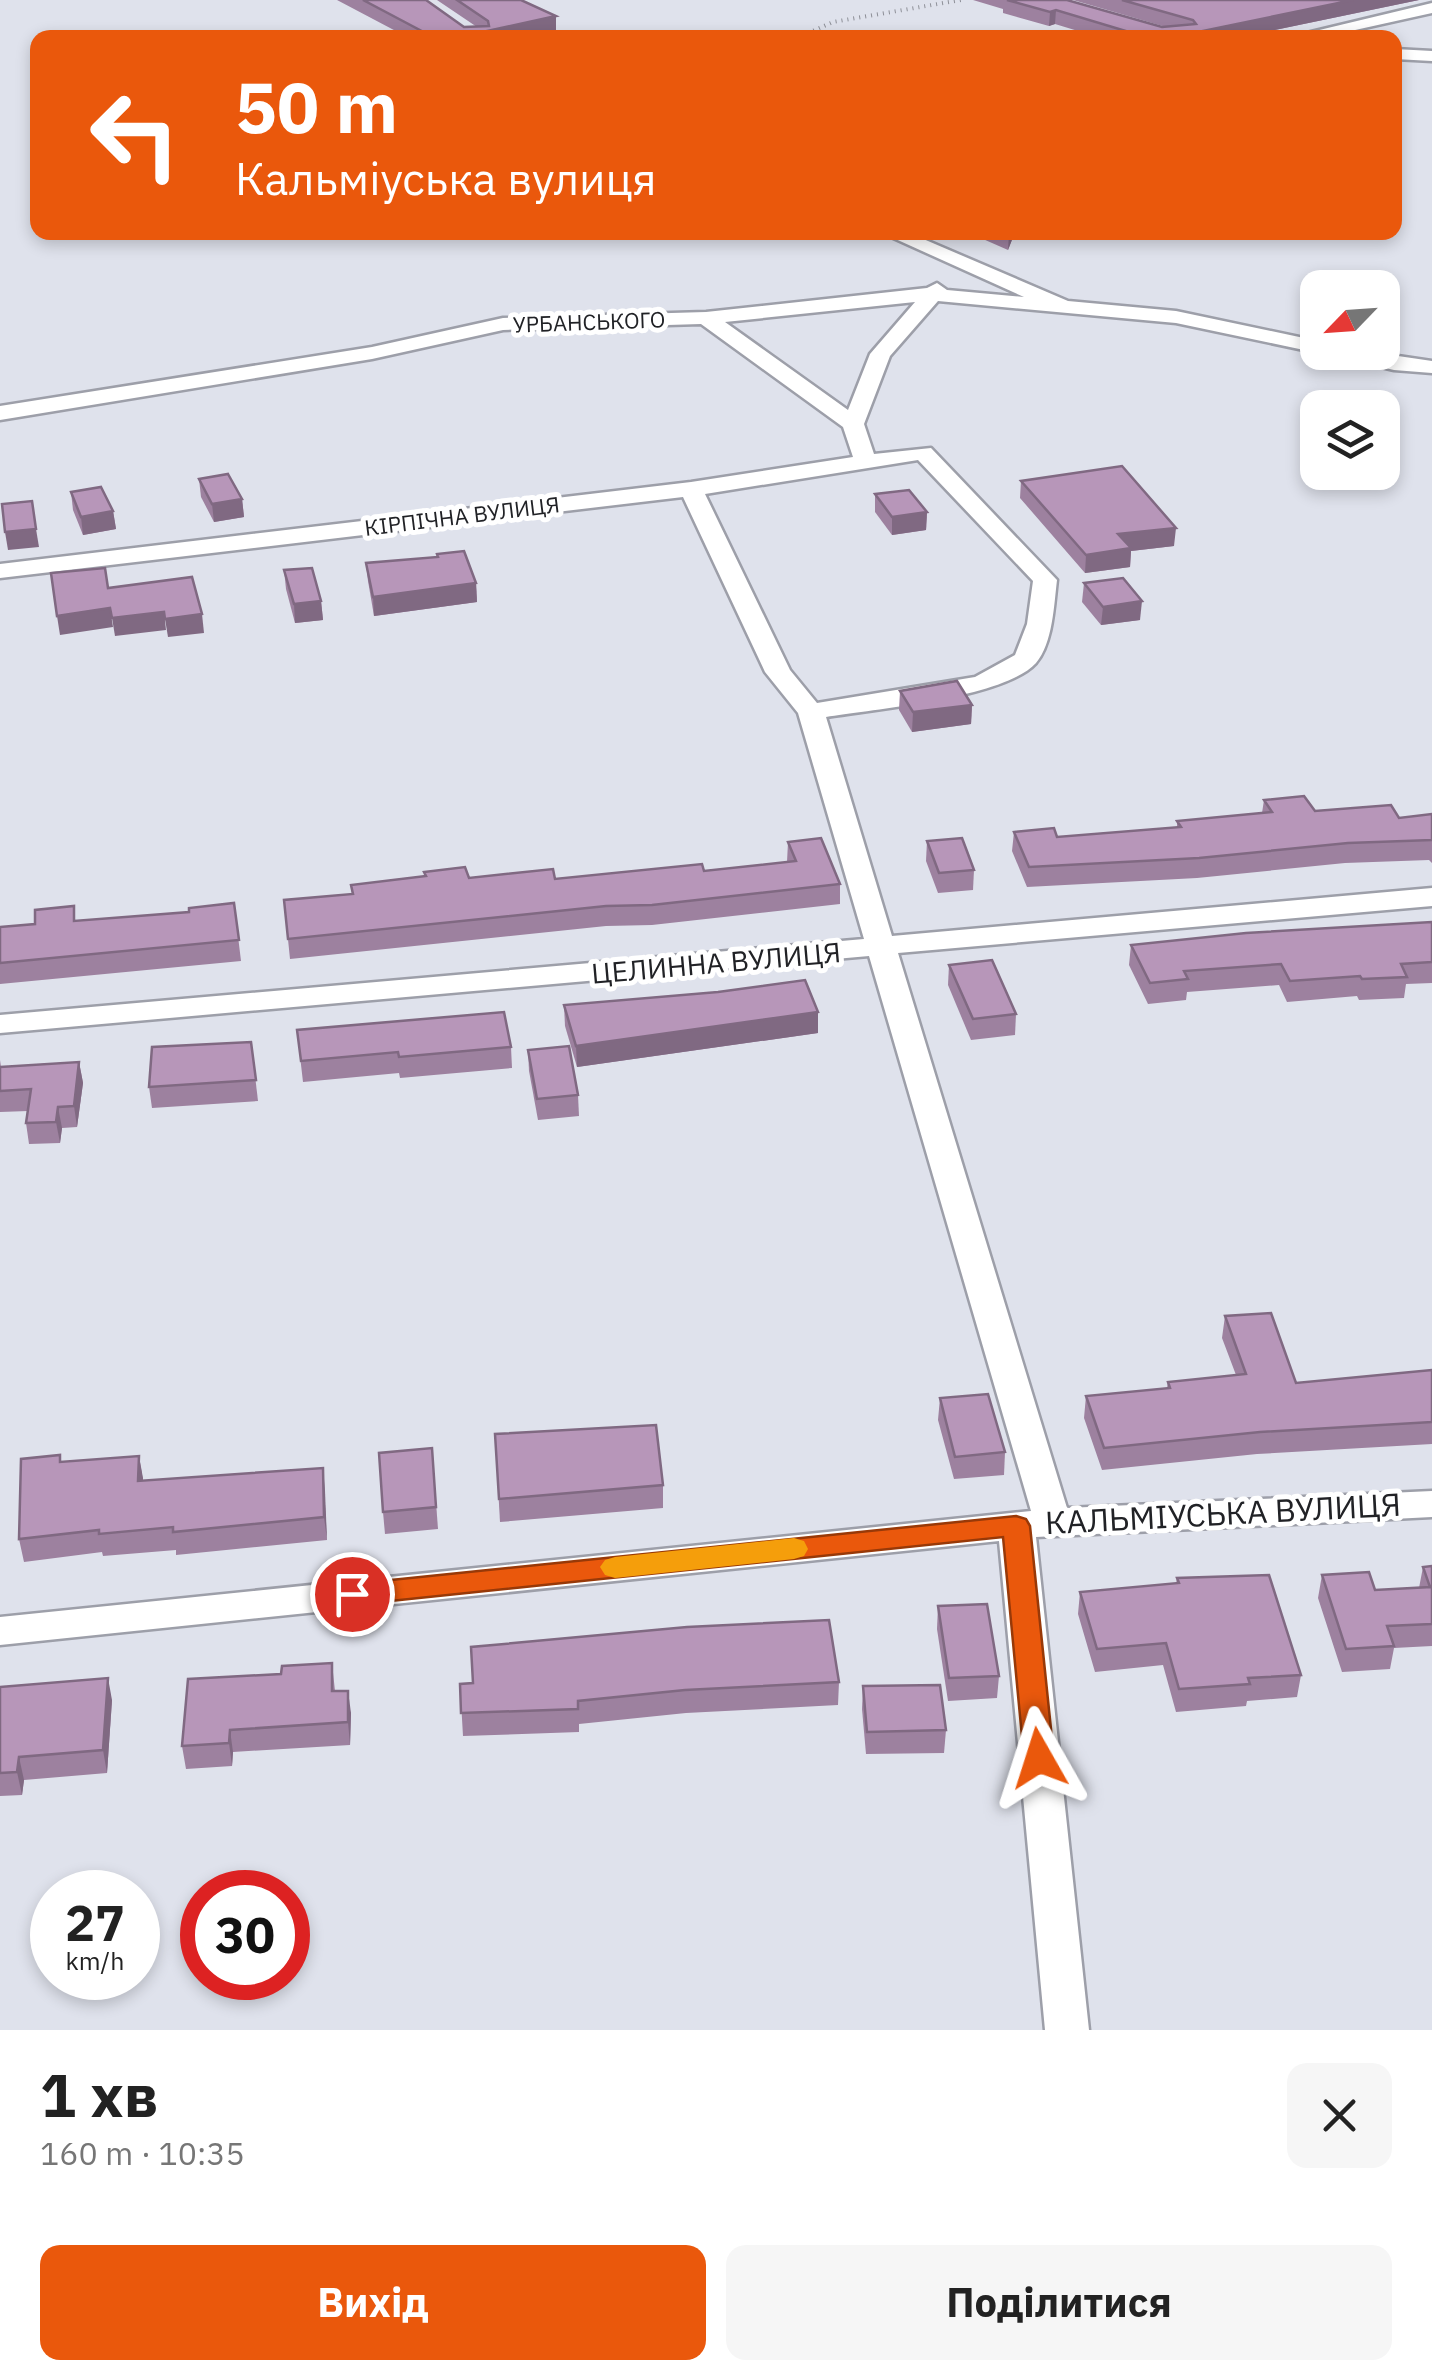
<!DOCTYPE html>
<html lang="uk">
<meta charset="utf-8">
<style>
body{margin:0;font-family:"IBM Plex Sans",sans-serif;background:#f6f6f6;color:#222;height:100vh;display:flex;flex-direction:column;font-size:38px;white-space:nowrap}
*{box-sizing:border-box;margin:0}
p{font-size:32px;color:#767676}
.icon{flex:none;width:55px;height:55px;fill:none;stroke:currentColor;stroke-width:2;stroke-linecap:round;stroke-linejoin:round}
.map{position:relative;height:2030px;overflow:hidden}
.side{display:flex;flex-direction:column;background:#fff;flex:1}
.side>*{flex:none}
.top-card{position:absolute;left:30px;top:30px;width:1372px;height:210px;border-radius:20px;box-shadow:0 5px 15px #0003;background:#ea580c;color:#fff;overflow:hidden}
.needle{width:65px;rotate:245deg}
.buttons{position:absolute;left:1300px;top:270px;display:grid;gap:20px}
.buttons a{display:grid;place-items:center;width:100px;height:100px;border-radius:20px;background:#fff;box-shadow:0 5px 15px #0003;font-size:50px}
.speed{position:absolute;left:30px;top:1870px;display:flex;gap:20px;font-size:50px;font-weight:700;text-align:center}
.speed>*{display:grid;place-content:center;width:130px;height:130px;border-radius:50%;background:#fff;box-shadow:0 5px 15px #0003;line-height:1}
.speed small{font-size:25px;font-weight:400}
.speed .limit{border:15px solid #d22;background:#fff;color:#111}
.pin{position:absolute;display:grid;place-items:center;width:85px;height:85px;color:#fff;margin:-42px;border:5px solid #fff;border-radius:50%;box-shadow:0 2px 10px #0007}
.me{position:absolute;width:110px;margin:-55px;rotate:354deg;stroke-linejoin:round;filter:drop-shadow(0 0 8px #0008)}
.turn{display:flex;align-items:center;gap:35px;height:210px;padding:0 40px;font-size:45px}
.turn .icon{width:130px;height:130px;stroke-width:2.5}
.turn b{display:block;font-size:70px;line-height:85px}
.round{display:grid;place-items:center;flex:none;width:105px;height:105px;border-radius:20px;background:#f6f6f6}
.headline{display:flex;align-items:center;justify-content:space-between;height:170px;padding:0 40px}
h1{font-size:60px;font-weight:700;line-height:75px}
.action{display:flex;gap:20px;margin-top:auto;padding:20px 40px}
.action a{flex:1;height:115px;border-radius:20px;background:#ea580c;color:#fff;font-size:40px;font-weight:700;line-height:115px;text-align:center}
.action a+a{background:#f6f6f6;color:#222}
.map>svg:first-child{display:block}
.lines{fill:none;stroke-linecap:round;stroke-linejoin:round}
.street-casing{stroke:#9d9fa9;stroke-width:5}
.path{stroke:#8d8f97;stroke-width:4;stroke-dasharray:1 5;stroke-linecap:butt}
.street{fill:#fff;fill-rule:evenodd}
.wall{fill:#9d819f}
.shaded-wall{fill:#806982}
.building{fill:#b796b9;stroke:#806982;stroke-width:2.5}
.route{fill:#ea580c;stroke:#983908;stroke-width:2.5}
.slow{fill:#f59e0b}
.labels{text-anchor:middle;stroke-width:10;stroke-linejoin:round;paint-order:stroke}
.far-street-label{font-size:22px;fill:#212226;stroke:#fff}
.street-label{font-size:28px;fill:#212226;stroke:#fff}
.near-street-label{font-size:32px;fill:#212226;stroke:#fff}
</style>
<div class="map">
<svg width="1432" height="2030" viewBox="0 0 1432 2030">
<rect width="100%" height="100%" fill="#dfe2ec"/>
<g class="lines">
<defs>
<g id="street">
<polygon points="1432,3 1432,13 1319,38 1286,38"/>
<polygon points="1395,49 1432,51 1432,61 1395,59"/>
<path d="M880 232H907L1068 301 1176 311 1318 341V352H1321L1318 353 1176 323 938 301 890 356 864 424 874 454 931 448 1057 580C1054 604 1053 643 1036 663 1004 698 875 709 826 717L892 936 1432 888V906L898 953 1067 1508 1432 1491V1517L1036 1537 1089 2030H1045L999 1541 0 1645V1617L1031 1511 869 956 0 1033V1015L864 939 798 713 765 672 683 497 0 578V564L691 482 853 457 843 427 701 324 503 330 372 359 0 420V406L372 347 503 318 706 312 927 288 937 283 947 290 1024 297ZM915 302 870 354 848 410 725 322ZM918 460 1033 581 1027 624 1015 655 975 677 817 703 790 670 705 494Z"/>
<polygon points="1331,352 1371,352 1432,361 1432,373 1394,370 1334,356"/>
</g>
</defs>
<use href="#street" class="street-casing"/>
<polyline class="path" points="797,38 833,22 961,0"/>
<use href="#street" class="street"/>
</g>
<g class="wall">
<polygon points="337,0 426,0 464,27 477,27 437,0 521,0 556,16 556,31 523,38 409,38"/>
<polygon points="973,0 1067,0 1162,27 1166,27 1073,0 1419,0 1237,38 1101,38 1055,24 1049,26 1003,13 1003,9"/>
<polygon points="967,232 1015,232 1008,250"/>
<polygon points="199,479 242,499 244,517 214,522 201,497"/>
<polygon points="1021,481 1174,546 1131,551 1130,567 1085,573 1020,498"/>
<polygon points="71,492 113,511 116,529 83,535 73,510"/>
<polygon points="875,494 927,512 926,530 892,535 875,512"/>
<polygon points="366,563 476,583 477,602 374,616 368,581"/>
<polygon points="284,570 321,601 323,620 295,623 286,589"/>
<polygon points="1084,583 1140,620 1101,625 1082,602"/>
<polygon points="900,691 972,705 971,724 912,732 899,710"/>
<polygon points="1264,800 1315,811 1399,818 1432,814 1432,863 1429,860 1345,863 1197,878 1027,887 1012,851 1014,832 1057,837 1177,827 1177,821 1262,813"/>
<polygon points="927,841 974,870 973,890 938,893 926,861"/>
<polygon points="788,842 840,884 840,904 652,925 606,926 290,959 284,900 352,894 351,885 425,876 424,872 469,878 555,879 704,871 787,862"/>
<polygon points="234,903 241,961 0,984 0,927 189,912"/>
<polygon points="1432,922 1432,983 1406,984 1404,998 1359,1000 1357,996 1287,1002 1279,985 1187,992 1186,1000 1148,1004 1129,965 1131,945"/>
<polygon points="949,965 1016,1014 1015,1035 971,1040 948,985"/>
<polygon points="564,1005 818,1033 577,1067 565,1026"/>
<polygon points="297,1030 511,1047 512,1068 400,1078 399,1073 303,1082"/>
<polygon points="251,1042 258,1101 152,1108 149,1087"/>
<polygon points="528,1050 578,1095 579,1116 538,1120 529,1071"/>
<polygon points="0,1060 1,1067 79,1062 83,1083 77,1127 62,1128 60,1143 29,1144 26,1123 28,1111 0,1112"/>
<polygon points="1225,1316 1296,1383 1432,1370 1432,1444 1257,1454 1102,1470 1084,1418 1086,1396 1167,1388 1168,1382 1236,1375 1222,1338"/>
<polygon points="940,1398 1005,1452 1004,1475 954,1479 938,1420"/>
<polygon points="495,1434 663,1485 663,1508 500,1522"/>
<polygon points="432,1448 438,1529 385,1534 383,1512"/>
<polygon points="139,1456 143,1481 323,1468 327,1540 176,1555 176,1550 103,1556 102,1552 24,1562 19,1539 62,1462"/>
<polygon points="1432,1566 1432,1646 1394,1648 1390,1669 1342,1672 1318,1598 1322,1575 1375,1590 1419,1588 1423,1567"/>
<polygon points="1177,1578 1301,1675 1297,1697 1247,1701 1246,1706 1176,1712 1163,1665 1095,1672 1078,1614 1080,1592 1176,1584"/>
<polygon points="938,1606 999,1676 997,1698 948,1701 937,1629"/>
<polygon points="332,1663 335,1691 351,1713 350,1745 233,1752 232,1766 186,1769 182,1746 281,1674"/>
<polygon points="839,1682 838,1705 686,1713 579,1724 579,1732 463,1736 460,1684"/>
<polygon points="863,1686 946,1730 944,1753 866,1754 862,1709"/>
<polygon points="0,1687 112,1700 107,1773 24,1780 22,1795 0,1796"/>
</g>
<g class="shaded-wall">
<polygon points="1353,0 1419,0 1237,38 1169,38"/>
<polygon points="1056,10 1055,24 1049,26 1050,12"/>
<polygon points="556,16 556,31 523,38 455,38"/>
<polygon points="1009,232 1015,232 1008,250 1009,234"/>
<polygon points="242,499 244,517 214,522 212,504"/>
<polygon points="113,511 116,529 83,535 81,517"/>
<polygon points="927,512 926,530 892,535 892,517"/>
<polygon points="1176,528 1174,546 1131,551 1130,567 1085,573 1086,555 1118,534"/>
<polygon points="36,529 39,547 8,550 5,532"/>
<polygon points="476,583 477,602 374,616 373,597"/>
<polygon points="321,601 323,620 295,623 294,604"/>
<polygon points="1142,601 1140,620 1101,625 1103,607"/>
<polygon points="110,608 113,627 60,635 57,616"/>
<polygon points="164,612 166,630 115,636 112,618"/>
<polygon points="202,614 204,633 168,637 165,619"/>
<polygon points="972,705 971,724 912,732 913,712"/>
<polygon points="818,1012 818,1033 577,1067 576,1046"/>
<polygon points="79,1062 83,1083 77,1127 74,1106"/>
<polygon points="58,1107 62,1128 60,1143 56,1122"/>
<polygon points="139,1456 143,1478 142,1504 138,1481"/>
<polygon points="323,1468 325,1491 327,1540 324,1517"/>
<polygon points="108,1678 112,1700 107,1773 103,1750"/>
<polygon points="348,1691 351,1713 350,1745 348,1722"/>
<polygon points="230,1730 233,1752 232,1766 229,1743"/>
<polygon points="19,1757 24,1780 22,1795 17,1772"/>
</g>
<g class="building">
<polygon points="363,0 426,0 464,27 489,26 488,21 457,0 521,0 556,16 455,38 435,38"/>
<polygon points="1007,0 1067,0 1162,27 1196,24 1193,20 1122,0 1353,0 1169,38 1149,38 1056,10 1050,12"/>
<polygon points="1122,466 1176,528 1118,534 1131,548 1086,555 1021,481"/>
<polygon points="228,474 242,499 212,504 199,479"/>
<polygon points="101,487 113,511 81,517 71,492"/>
<polygon points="909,490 927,512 892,517 875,494"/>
<polygon points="32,501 36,529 5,532 2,504"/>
<polygon points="464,551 476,583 373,597 366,563 438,557 437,554"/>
<polygon points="105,568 108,588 192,577 202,614 165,619 164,612 112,618 110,608 57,616 51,573"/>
<polygon points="312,568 321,601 294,604 284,570"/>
<polygon points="1123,578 1142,601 1103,607 1084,583"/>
<polygon points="957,681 972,705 913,712 900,691"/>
<polygon points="1304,796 1315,811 1391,805 1399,818 1432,814 1432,840 1348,843 1199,858 1029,867 1014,832 1054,828 1057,837 1181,827 1177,821 1272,812 1264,800"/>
<polygon points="821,838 840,884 652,905 606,906 288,939 284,900 353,894 351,885 426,876 424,872 465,867 469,878 553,869 555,879 702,864 704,871 796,861 788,842"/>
<polygon points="962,838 974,870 939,873 927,841"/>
<polygon points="234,903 239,940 0,963 0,927 35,924 35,910 74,906 74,921 189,912 189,908"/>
<polygon points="1432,922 1432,962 1401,964 1407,977 1362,979 1360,976 1290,981 1281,964 1184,971 1188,979 1150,983 1131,945 1246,933"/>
<polygon points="992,960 1016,1014 973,1019 949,965"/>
<polygon points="805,980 818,1012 576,1046 564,1005 718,992"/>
<polygon points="504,1012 511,1047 399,1057 398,1052 301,1061 297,1030"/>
<polygon points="251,1042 256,1080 149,1087 152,1047"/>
<polygon points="569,1046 578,1095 537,1099 528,1050"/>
<polygon points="79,1062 74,1106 58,1107 56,1122 26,1123 31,1089 0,1091 0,1067"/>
<polygon points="1271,1313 1296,1383 1432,1370 1432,1422 1260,1432 1104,1448 1086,1396 1170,1388 1168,1382 1246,1374 1225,1316"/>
<polygon points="988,1394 1005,1452 955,1457 940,1398"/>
<polygon points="656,1425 663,1485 499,1499 495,1434"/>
<polygon points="432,1448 436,1507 383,1512 379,1453"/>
<polygon points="60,1455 60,1462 139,1456 138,1481 323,1468 324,1517 173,1532 173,1527 99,1534 99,1530 19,1539 21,1459"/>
<polygon points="1432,1566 1432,1624 1387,1626 1394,1646 1346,1649 1322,1575 1369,1572 1375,1590 1430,1587 1423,1567"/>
<polygon points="1269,1575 1301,1675 1248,1678 1250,1684 1179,1689 1166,1643 1097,1649 1080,1592 1179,1583 1177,1578"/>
<polygon points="987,1604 999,1676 949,1678 938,1606"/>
<polygon points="829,1620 839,1682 685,1690 578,1701 578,1709 461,1713 460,1684 473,1683 471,1647 687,1627"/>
<polygon points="332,1663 332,1691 348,1691 348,1722 230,1730 229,1743 182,1746 188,1679 281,1674 282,1666"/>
<polygon points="108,1678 103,1750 19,1757 17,1772 0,1773 0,1687"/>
<polygon points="940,1685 946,1730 867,1732 863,1686"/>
</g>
<polygon class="route" points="1016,1516 1026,1519 1030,1526 1054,1758 1050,1767 1039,1771 1028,1767 1024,1758 1003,1537 352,1605 341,1602 337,1594 341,1587 352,1584"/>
<polygon class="slow" points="794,1538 804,1541 808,1549 804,1556 794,1559 615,1578 605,1575 600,1567 605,1560 615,1557"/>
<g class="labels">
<g class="far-street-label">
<text transform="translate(589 322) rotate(-2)" y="8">УРБАНСЬКОГО</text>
<text transform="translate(462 516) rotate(-7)" y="8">КIРПIЧНА ВУЛИЦЯ</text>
</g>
<g class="street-label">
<text transform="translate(716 963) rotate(-5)" y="10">ЦЕЛИННА ВУЛИЦЯ</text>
</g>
<g class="near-street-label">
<text transform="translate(1223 1514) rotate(-3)" y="11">КАЛЬМІУСЬКА ВУЛИЦЯ</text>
</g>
</g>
</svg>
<div class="buttons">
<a><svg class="needle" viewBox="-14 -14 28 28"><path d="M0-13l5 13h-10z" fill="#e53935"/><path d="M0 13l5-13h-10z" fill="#767676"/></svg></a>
<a><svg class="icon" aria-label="layers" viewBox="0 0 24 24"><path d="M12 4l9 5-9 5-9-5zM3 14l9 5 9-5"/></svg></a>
</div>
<div class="speed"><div>27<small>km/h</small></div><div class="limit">30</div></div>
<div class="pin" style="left:352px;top:1594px;background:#d93025"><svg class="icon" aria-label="arrive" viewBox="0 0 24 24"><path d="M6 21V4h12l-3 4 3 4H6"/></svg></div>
<svg class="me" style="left:1039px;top:1758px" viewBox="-20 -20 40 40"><path d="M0-17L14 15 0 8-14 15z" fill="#ea580c" stroke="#fff" stroke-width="4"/></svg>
<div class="top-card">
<div class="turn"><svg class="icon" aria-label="left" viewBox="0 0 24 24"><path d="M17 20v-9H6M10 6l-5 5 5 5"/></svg><div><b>50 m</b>Кальміуська вулиця</div></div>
</div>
</div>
<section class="side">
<div class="headline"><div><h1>1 хв</h1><p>160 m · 10:35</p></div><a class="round"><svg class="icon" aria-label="close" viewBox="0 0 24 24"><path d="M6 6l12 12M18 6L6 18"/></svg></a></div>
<div class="action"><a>Вихід</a><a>Поділитися</a></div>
</section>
